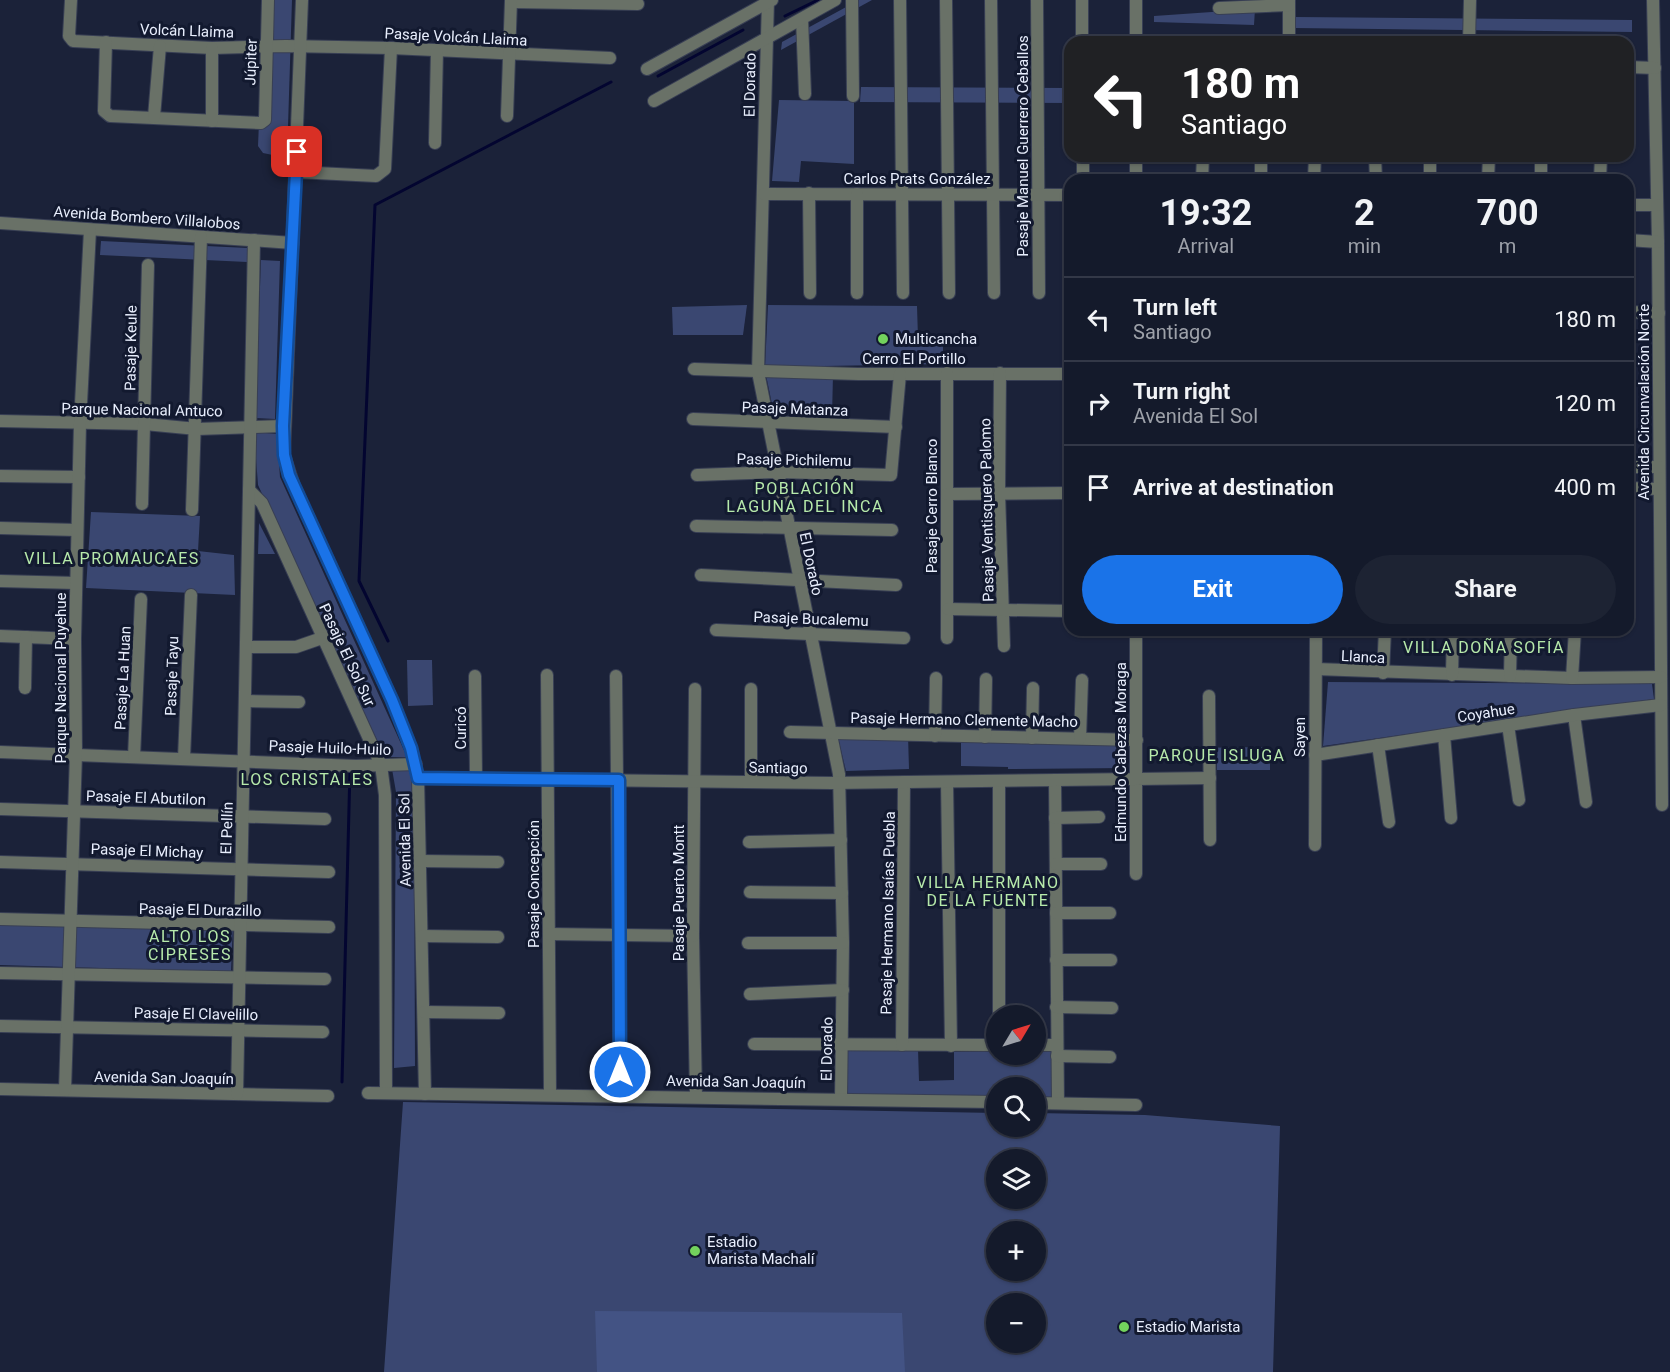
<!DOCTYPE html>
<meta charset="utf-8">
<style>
body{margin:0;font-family:Roboto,sans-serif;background:#1d2333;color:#f1f3f6;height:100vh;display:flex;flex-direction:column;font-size:22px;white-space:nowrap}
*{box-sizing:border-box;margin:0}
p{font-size:20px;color:#9da1a9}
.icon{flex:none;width:33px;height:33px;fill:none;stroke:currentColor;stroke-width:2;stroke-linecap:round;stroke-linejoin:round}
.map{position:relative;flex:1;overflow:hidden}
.panel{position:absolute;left:1064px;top:174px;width:570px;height:462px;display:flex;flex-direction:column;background:#141a2b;border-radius:18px;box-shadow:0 2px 4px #0004,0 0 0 2px #333847}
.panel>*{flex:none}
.top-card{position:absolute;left:1064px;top:36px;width:570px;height:126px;border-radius:18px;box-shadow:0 2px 4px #0004,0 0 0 2px #333847;background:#202124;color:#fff;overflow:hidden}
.needle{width:39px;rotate:52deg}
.fabs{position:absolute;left:986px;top:1005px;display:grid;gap:12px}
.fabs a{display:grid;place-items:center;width:60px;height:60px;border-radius:50%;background:#141a2b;box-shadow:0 2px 4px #0004,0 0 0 2px #333847;font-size:30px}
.pin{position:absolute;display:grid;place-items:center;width:51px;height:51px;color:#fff;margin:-26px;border-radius:12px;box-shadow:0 3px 9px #0006}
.me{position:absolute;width:66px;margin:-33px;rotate:0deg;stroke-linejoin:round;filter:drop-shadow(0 0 4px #0008)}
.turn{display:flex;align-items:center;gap:21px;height:126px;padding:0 18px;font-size:27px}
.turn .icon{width:78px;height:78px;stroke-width:2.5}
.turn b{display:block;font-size:42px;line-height:51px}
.eta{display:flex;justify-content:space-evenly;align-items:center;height:102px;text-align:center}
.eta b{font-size:36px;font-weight:700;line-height:42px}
.cta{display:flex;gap:12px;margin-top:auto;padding:12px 18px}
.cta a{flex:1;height:69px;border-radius:36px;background:#1a73e8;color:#fff;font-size:24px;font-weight:700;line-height:69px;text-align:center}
.cta a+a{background:#1d2333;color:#f1f3f6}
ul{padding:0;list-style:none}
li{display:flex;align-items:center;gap:18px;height:84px;padding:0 18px;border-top:2px solid #333847}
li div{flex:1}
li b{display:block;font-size:22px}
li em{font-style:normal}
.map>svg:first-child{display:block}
.green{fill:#3a4771;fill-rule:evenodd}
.forest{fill:#435384}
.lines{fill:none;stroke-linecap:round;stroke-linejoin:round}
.stream{stroke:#030530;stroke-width:3}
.minor-casing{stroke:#383f54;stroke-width:14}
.tertiary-casing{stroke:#383f54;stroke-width:14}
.minor{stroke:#697167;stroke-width:12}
.tertiary{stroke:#697167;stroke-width:12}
.route-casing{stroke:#114b97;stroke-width:15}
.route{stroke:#1a73e8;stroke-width:10}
.poi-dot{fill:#73d25d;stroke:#12192f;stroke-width:2}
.labels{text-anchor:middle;stroke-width:6;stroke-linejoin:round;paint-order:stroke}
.street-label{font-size:15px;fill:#e8eefd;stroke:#12192f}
.poi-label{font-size:15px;fill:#e8eefd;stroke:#12192f;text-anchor:start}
.neighbourhood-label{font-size:16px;letter-spacing:1.5px;fill:#b7eaab;stroke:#12192f}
</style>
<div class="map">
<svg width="1670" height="1372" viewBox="0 0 1670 1372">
<rect width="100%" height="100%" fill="#1b2239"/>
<g class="green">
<polygon points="264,0 292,0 287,158 263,153 258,146"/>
<polygon points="859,0 872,0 781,50 782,42"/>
<polygon points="1255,9 1254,25 1154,22 1154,16"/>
<polygon points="1296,17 1632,20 1632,32 1293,28"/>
<polygon points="861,87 1069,88 1069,103 860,102"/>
<polygon points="779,100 854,101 854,164 801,161 799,182 772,181"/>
<polygon points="101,241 248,248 247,262 100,255"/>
<polygon points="261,260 280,261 275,419 255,418"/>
<polygon points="747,305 743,335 673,335 672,307"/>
<polygon points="768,305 917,306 918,338 943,338 943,364 765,367"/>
<polygon points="766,375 833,375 832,416 774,414"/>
<polygon points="254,432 277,434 280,477 407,757 385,757 258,485"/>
<polygon points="91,512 200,516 198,551 234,555 235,595 86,588"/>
<polygon points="259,523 275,554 258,554"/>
<polygon points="407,660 432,660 433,705 408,706"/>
<polygon points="1328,682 1652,684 1654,699 1323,746"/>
<polygon points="837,733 908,735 909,769 846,771"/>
<polygon points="961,738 1126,739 1127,768 1008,769 1008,767 961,766"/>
<polygon points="1270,747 1270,770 1217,770 1217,762 1186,763 1185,748"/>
<polygon points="392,769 409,769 414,792 415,1066 394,1068 396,792"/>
<polygon points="0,922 233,925 231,972 0,965"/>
<polygon points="847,1049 918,1049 919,1081 954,1080 954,1052 996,1051 996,1054 1035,1054 1035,1050 1051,1050 1053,1101 1035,1100 1035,1088 996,1088 996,1099 846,1095"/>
<path d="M403 1102 996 1113V1126H1035V1113L1145 1115 1280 1126 1273 1372H384ZM996 1160H1035V1198H996ZM996 1232H1035V1270H996ZM996 1304H1035V1342H996Z"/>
</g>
<polygon class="forest" points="595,1311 902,1313 905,1372 597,1372"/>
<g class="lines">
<g class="stream">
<polyline points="785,16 818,0"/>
<polyline points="658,76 743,30"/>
<polyline points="388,641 359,581 375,205 611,82"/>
<polyline points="342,1082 350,769"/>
</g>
<defs>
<g id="minor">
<polyline points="71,0 69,36 73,41 212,48 286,46 391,48 610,58"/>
<polyline points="768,0 758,372 839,774 843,943 841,1099"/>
<polyline points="852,0 853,96"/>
<polyline points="900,0 903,293"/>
<polyline points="946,0 949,293"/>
<polyline points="991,0 994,293"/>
<polyline points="1037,0 1039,293"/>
<polyline points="1082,0 1082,42"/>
<polyline points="1289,0 1289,42"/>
<polyline points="1653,0 1658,242 1662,805"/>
<polyline points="511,2 638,4"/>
<polyline points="1219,8 1289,5"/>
<polyline points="802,19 805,94"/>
<polyline points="106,42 104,111 110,116 261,123 265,120 268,0"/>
<polyline points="1469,42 1470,0"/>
<polyline points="212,48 212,121"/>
<polyline points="1628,67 1655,68"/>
<polyline points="647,69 772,0"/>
<polyline points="654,101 835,0"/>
<polyline points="507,116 511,0"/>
<polyline points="154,117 160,46"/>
<polyline points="435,143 437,50"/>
<polyline points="1083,156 1083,180"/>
<polyline points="1375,156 1376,180"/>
<polyline points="297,172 376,176 385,169 391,48"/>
<polyline points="1202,180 1203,156"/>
<polyline points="1261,180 1261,156"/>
<polyline points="1314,180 1315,156"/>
<polyline points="1430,180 1430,156"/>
<polyline points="1488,180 1489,156"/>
<polyline points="1541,180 1541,156"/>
<polyline points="1600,180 1601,156"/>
<polyline points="809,193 810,293"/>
<polyline points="764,194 1070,195"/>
<polyline points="857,194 857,293"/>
<polyline points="1628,205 1657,205"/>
<polyline points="0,223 293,243"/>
<polyline points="1628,240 1658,242"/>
<polyline points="1628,312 1659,313"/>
<polyline points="694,369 858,374 1070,374"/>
<polyline points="947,373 947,638"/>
<polyline points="1000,373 999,493 1004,646"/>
<polyline points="693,419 896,427"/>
<polyline points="0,421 145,424 197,429 283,426"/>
<polyline points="1628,467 1659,467"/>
<polyline points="697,475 776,472 891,475 900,374"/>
<polyline points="0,476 79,477"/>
<polyline points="1628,488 1659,489"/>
<polyline points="249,490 262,503 381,765 385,795 386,1093"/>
<polyline points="947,494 1070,493"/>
<polyline points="142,504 148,265"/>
<polyline points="192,510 201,237"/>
<polyline points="696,526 892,530"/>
<polyline points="0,528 77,530"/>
<polyline points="701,575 896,585"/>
<polyline points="0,581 76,583"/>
<polyline points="948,609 1070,611"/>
<polyline points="716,630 904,638"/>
<polyline points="0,636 75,639"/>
<polyline points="246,647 296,647 322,638"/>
<polyline points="1316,669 1572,678 1661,677"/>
<polyline points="1383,673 1385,630"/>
<polyline points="547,675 550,1093"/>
<polyline points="1452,675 1453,630"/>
<polyline points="475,676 476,779"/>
<polyline points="616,676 620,1095"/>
<polyline points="1510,676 1511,630"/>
<polyline points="1572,678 1575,630"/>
<polyline points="25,688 26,637"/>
<polyline points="695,689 693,936 696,1097"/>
<polyline points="751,689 751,782"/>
<polyline points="1209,696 1210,840"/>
<polyline points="245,701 299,702"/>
<polyline points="1574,715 1586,802"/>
<polyline points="1508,725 1519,800"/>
<polyline points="790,732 1137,740"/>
<polyline points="1444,735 1451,818"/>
<polyline points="935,736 936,678"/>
<polyline points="985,737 986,679"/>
<polyline points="1032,738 1033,688"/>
<polyline points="1080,738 1082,680"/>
<polyline points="1378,745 1389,822"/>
<polyline points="0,752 356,766 416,764"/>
<polyline points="1315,755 1574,715 1661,705"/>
<polyline points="134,757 141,599"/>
<polyline points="184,758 191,595"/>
<polyline points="418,778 425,1094"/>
<polyline points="1055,780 1058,1103"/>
<polyline points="999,781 999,1016"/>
<polyline points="947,782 951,1046"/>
<polyline points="0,809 325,819"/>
<polyline points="1055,818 1099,817"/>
<polyline points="749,842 841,840"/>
<polyline points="1315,845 1316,630"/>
<polyline points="421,861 498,862"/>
<polyline points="0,862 329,872"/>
<polyline points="1056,864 1101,864"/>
<polyline points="1136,874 1136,779 1210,778"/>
<polyline points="750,892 842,893"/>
<polyline points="1056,913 1110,913"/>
<polyline points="0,919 329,927"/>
<polyline points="549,934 693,936"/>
<polyline points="422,936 498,937"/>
<polyline points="748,943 843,943"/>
<polyline points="1056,960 1111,960"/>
<polyline points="0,973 325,979"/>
<polyline points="750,994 843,990"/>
<polyline points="1056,1007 1112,1008"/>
<polyline points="424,1012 499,1013"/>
<polyline points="0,1026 323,1032"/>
<polyline points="754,1044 996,1045"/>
<polyline points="902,1045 904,782"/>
<polyline points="1035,1045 1057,1045"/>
<polyline points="1057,1056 1110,1057"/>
<polyline points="0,1089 328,1096"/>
<polyline points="65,1090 76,754 75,639 80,423 90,230"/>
<polyline points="368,1093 996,1102"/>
<polyline points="237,1094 254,240"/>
<polyline points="1035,1103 1136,1105"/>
</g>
<g id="tertiary">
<polyline points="302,0 284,455 294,486 392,700 411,748 418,778 832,783 1136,779 1136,630"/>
<polyline points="1136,42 1136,0"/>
<polyline points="1136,156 1136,180"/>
</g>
</defs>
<use href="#minor" class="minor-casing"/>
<use href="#tertiary" class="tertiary-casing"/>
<use href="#minor" class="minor"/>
<use href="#tertiary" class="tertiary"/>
</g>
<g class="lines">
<defs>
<polyline id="route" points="297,152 283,426 284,455 289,475 392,700 411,748 418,778 619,780 620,1072"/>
</defs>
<use href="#route" class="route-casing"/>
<use href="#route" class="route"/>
</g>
<g class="poi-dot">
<circle cx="883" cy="339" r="6"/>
<circle cx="695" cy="1251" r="6"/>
<circle cx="1124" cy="1327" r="6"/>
</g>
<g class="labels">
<g class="street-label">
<text transform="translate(187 31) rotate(2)" y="5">Volcán Llaima</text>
<text transform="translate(456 37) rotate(3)" y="5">Pasaje Volcán Llaima</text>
<text transform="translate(251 62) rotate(-88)" y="5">Júpiter</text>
<text transform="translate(750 85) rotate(-89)" y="5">El Dorado</text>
<text transform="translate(1023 146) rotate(-90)" y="5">Pasaje Manuel Guerrero Ceballos</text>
<text x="917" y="184">Carlos Prats González</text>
<text transform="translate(147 218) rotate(4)" y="5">Avenida Bombero Villalobos</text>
<text transform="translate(131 348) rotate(-89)" y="5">Pasaje Keule</text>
<text x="914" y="364">Cerro El Portillo</text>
<text transform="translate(1644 402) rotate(-90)" y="5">Avenida Circunvalación Norte</text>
<text transform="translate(795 409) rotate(2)" y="5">Pasaje Matanza</text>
<text transform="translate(142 410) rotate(1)" y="5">Parque Nacional Antuco</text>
<text transform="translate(794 460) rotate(1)" y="5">Pasaje Pichilemu</text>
<text transform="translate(932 506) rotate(-90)" y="5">Pasaje Cerro Blanco</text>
<text transform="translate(987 510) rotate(-91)" y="5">Pasaje Ventisquero Palomo</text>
<text transform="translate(811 564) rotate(78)" y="5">El Dorado</text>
<text transform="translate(811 619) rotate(2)" y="5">Pasaje Bucalemu</text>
<text transform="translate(347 655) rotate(65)" y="5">Pasaje El Sol Sur</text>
<text transform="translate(1363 657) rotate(3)" y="5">Llanca</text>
<text transform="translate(172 676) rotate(-88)" y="5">Pasaje Tayu</text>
<text transform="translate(61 678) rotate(-90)" y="5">Parque Nacional Puyehue</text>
<text transform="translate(123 678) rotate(-87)" y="5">Pasaje La Huan</text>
<text transform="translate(1486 713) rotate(-9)" y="5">Coyahue</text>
<text transform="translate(964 720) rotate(1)" y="5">Pasaje Hermano Clemente Macho</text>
<text transform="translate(461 728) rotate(-90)" y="5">Curicó</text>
<text transform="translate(1300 737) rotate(-90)" y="5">Sayen</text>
<text transform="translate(330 748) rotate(2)" y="5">Pasaje Huilo-Huilo</text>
<text transform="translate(1121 752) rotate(-90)" y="5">Edmundo Cabezas Moraga</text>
<text transform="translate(778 768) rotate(1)" y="5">Santiago</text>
<text transform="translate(146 798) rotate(2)" y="5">Pasaje El Abutilon</text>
<text transform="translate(227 828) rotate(-88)" y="5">El Pellín</text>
<text transform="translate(405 840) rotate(-91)" y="5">Avenida El Sol</text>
<text transform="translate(147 851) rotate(2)" y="5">Pasaje El Michay</text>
<text transform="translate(534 884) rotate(-90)" y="5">Pasaje Concepción</text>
<text transform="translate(679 893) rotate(-90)" y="5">Pasaje Puerto Montt</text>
<text transform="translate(200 910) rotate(1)" y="5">Pasaje El Durazillo</text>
<text transform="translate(888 913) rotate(-89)" y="5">Pasaje Hermano Isaías Puebla</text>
<text transform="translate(196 1014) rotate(1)" y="5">Pasaje El Clavelillo</text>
<text transform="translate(827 1049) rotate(-89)" y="5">El Dorado</text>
<text transform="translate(164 1078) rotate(1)" y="5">Avenida San Joaquín</text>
<text transform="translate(736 1082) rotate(1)" y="5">Avenida San Joaquín</text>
</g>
<g class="poi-label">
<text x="895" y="344">Multicancha</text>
<text x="707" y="1247">Estadio<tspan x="707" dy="17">Marista Machalí</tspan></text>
<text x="1136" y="1332">Estadio Marista</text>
</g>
<g class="neighbourhood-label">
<text x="805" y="494">POBLACIÓN<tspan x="805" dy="18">LAGUNA DEL INCA</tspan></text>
<text x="112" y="564">VILLA PROMAUCAES</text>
<text x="1484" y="653">VILLA DOÑA SOFÍA</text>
<text x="1217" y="761">PARQUE ISLUGA</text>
<text x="307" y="785">LOS CRISTALES</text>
<text x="988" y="888">VILLA HERMANO<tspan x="988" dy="18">DE LA FUENTE</tspan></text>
<text x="190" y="942">ALTO LOS<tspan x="190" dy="18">CIPRESES</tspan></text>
</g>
</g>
</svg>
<div class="fabs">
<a><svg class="needle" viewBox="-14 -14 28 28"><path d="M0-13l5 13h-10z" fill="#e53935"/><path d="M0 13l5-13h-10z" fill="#9da1a9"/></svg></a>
<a><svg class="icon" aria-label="search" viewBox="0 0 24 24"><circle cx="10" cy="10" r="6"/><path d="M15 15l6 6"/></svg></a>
<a><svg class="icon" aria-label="layers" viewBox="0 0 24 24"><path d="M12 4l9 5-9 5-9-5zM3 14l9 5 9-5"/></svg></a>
<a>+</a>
<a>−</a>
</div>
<div class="pin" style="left:297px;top:152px;background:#d93025"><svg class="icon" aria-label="arrive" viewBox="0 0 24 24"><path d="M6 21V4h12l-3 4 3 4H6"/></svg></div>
<svg class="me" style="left:620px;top:1072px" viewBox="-20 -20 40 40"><circle r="17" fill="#1a73e8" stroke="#fff" stroke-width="3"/><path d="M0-11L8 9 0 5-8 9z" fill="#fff"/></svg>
<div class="top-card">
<div class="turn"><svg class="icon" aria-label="left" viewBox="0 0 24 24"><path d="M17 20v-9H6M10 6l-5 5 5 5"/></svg><div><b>180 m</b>Santiago</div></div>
</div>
<section class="panel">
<div class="eta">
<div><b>19:32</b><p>Arrival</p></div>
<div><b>2</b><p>min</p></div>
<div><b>700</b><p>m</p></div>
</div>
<ul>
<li><svg class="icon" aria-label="left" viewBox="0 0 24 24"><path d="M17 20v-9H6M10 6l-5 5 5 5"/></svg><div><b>Turn left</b><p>Santiago</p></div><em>180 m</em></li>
<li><svg class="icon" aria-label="right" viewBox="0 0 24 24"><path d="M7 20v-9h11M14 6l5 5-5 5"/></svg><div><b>Turn right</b><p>Avenida El Sol</p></div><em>120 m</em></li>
<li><svg class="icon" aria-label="arrive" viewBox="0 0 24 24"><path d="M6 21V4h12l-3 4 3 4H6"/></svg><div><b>Arrive at destination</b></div><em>400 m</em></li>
</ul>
<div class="cta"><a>Exit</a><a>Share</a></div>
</section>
</div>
